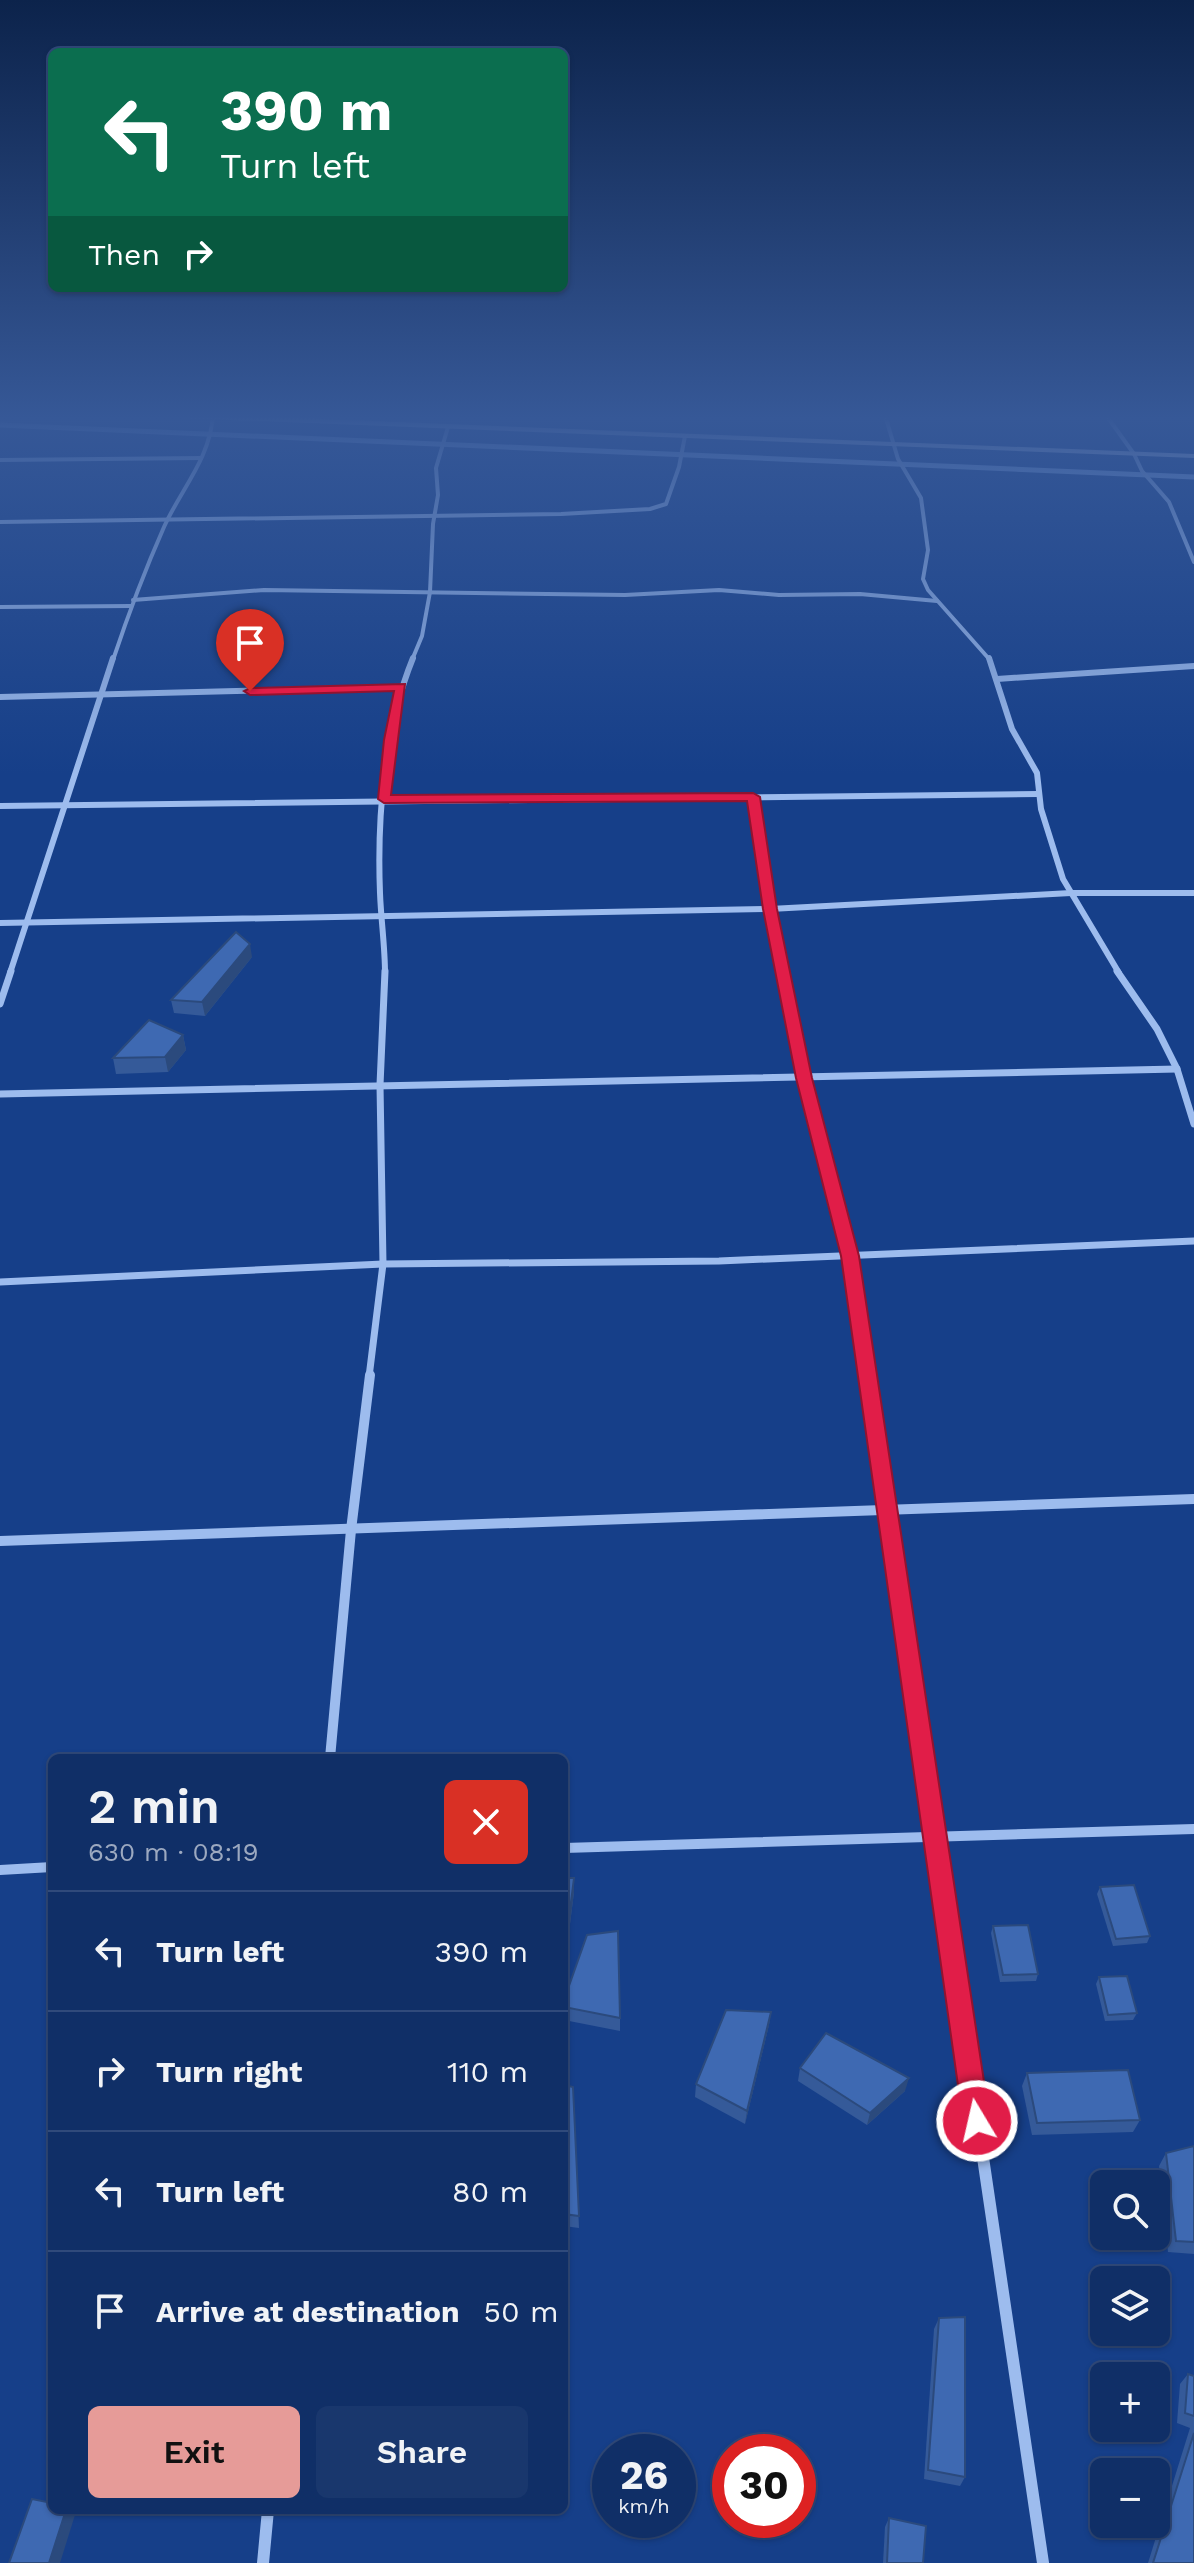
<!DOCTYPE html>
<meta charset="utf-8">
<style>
body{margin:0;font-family:"Work Sans",sans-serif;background:#19376d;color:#f1f3f6;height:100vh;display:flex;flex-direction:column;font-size:30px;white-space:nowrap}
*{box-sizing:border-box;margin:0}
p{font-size:26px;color:#9ca9c0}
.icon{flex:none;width:44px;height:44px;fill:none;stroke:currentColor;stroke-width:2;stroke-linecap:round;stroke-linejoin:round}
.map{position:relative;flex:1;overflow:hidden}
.drawer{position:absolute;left:48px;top:1754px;width:520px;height:760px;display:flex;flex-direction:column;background:#102f67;border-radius:12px;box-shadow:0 2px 6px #0004,0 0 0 2px #304a7b}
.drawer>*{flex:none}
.hud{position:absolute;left:48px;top:48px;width:520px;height:244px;border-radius:12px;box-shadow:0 2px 6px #0004,0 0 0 2px #304a7b;background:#0b6e4f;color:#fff;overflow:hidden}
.fabs{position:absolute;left:1090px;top:2170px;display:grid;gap:16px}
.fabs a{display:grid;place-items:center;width:80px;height:80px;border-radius:12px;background:#102f67;box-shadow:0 2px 6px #0004,0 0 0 2px #304a7b;font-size:40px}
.speed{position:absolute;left:592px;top:2434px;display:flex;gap:16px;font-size:40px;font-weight:700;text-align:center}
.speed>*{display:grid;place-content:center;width:104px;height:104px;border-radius:50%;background:#102f67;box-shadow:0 2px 6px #0004,0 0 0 2px #304a7b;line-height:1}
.speed small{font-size:20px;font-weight:400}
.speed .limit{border:12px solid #d22;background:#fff;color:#111}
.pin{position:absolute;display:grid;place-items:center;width:68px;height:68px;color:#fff;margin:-82px -34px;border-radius:50% 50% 50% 0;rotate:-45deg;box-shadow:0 0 8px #0007}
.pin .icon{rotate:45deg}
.me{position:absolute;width:88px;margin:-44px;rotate:351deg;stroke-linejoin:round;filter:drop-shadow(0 0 6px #0008)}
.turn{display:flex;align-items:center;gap:28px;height:168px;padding:0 40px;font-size:36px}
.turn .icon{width:104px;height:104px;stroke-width:2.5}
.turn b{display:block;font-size:56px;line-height:68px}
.then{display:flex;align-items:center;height:76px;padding:0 40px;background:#0003;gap:16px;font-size:30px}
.round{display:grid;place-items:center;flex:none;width:84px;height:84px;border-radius:12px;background:#19376d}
.summary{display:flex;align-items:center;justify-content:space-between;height:136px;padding:0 40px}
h1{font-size:48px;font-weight:600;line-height:60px}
.cta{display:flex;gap:16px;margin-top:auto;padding:16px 40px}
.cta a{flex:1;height:92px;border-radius:12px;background:#e69b98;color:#111;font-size:32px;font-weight:600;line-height:92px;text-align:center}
.cta a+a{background:#19376d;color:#f1f3f6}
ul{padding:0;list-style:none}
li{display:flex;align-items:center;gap:24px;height:120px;padding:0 40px;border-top:2px solid #304a7b}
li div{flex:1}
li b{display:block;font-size:30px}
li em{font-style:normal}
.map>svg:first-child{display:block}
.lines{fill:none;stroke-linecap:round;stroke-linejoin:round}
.stream{stroke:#8fb5f1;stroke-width:5}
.street-far4{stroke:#9dbcee;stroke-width:4}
.street-far3{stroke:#9dbcee;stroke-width:6}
.street-far2{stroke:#9dbcee;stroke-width:7}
.street-far1{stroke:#9dbcee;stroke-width:10}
.street{stroke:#9dbcee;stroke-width:12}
.secondary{fill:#cbdbfa;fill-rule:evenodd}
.wall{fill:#355a99}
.shaded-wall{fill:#2b4a7d}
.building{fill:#3e69b2;stroke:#2b4a7d;stroke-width:2}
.route{fill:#e11d48;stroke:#92132f;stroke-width:2}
</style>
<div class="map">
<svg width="1194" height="2563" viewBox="0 0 1194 2563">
<rect width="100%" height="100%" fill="#163f89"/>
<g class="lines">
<polyline class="stream" points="0,425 1194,477"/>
<g class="street-far4">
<polyline points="885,415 898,459 921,498 928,550 923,579 928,590 990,660"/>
<polyline points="1106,415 1134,454 1142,471 1169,502 1194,562"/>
<polyline points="0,460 201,458"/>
<polyline points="0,522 561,514 650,509 666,504 679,467 685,436"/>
<polyline points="133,600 264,590 625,595 719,590 779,595 860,594 937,601"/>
<polyline points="0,607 131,606"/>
<path d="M113 660C128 615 145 570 164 527 181 489 210 459 213 415"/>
<polyline points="412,660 422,636 430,592 433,524 438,495 436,468 448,427"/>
</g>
<g class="street-far3">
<polyline points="989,658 1012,729 1037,773 1041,809 1063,879 1119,973"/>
<polyline points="997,679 1194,666"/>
<polyline points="0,697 401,687"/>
<polyline points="753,797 785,973"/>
<polyline points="0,806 1038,794"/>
<polyline points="0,923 770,909 1071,893 1194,893"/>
<polyline points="10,973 113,658"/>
<path d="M385 973C385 947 381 920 380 893 377 817 384 729 413 658"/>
</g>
<g class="street-far2">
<polyline points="784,971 850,1256 868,1377"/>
<polyline points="1117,971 1157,1029 1177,1069 1194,1124"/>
<polyline points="0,1004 11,971"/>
<polyline points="0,1094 1177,1069"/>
<polyline points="0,1282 383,1264 719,1261 1194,1241"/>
<polyline points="369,1377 383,1264 380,1085 385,971"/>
</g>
<g class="street-far1">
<polyline points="868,1375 944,1896"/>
<polyline points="0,1541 1194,1499"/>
<polyline points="330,1758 351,1530 370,1375"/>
<polyline points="564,1848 1194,1829"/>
<polyline points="0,1870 52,1867"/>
</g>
<g class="street">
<polyline points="944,1894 1043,2563"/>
<polyline points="263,2563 268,2510"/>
</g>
<polygon class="secondary" points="153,415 222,415 1194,454 1194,458 157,417"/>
</g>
<g class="wall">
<polygon points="252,957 205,1016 174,1013 171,1000"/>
<polygon points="183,1035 186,1050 168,1072 116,1074 113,1058"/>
<polygon points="564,1878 574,1892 570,1924 564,1924"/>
<polygon points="1100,1887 1150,1936 1147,1943 1113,1946 1097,1894"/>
<polygon points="993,1926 1038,1974 1036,1981 1000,1982 991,1933"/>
<polygon points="1099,1977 1137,2013 1133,2020 1105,2021 1096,1984"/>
<polygon points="564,2000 620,2018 620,2031 564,2020"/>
<polygon points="771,2012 769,2025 745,2124 695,2097 696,2084"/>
<polygon points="800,2068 905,2091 867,2125 798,2081"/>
<polygon points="1027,2073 1140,2120 1133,2132 1032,2135 1022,2086"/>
<polygon points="564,2085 573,2087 579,2228 564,2226"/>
<polygon points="1194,2146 1194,2254 1168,2252 1159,2166 1166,2153"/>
<polygon points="939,2318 965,2477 960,2486 924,2479 934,2329"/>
<polygon points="1188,2374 1194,2376 1194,2563 1148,2563 1190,2428 1177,2423 1180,2384"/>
<polygon points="889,2518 923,2563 883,2563 885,2527"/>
</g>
<g class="shaded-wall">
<polygon points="250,944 252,957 205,1016 202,1002"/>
<polygon points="183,1035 186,1050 168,1072 165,1057"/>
<polygon points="574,1878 574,1892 570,1924 570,1910"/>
<polygon points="771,2012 769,2025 745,2124 747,2111"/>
<polygon points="909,2078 905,2091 867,2125 870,2113"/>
<polygon points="66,2510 71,2510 75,2515 60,2563 49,2563"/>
</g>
<g class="building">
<polygon points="236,932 250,944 202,1002 171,1000"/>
<polygon points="149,1020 183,1035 165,1057 113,1058"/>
<polygon points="564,1878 574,1878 570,1910 564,1910"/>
<polygon points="1134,1885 1150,1936 1116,1939 1100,1887"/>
<polygon points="1028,1925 1038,1974 1003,1975 993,1926"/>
<polygon points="618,1931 620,2018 564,2007 564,2000 587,1935"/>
<polygon points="1127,1976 1137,2013 1108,2015 1099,1977"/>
<polygon points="726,2010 771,2012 747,2111 696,2084"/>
<polygon points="826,2033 909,2078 870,2113 800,2068"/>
<polygon points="1128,2070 1140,2120 1037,2123 1027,2073"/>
<polygon points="564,2085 573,2087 579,2216 564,2214"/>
<polygon points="1194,2146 1194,2242 1176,2241 1166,2153"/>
<polygon points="965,2317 965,2477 928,2470 939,2318"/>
<polygon points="1188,2374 1194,2376 1194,2416 1185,2413"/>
<polygon points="1194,2433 1194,2563 1153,2563"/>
<polygon points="32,2499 52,2503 52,2510 66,2510 49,2563 9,2563"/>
<polygon points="889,2518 926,2526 923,2563 887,2563"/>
</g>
<linearGradient id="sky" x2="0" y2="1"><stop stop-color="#0c234b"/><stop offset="0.54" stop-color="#365897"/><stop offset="1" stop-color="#365897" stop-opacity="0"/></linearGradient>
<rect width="1194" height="774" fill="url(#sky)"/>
<polygon class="route" points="405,684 391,795 753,793 760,797 777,909 812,1078 859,1256 990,2121 986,2130 977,2134 967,2130 963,2121 841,1256 796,1078 763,909 747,801 384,803 378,799 384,740 394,691 250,695 244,691 250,688"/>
</svg>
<div class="fabs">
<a><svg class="icon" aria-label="search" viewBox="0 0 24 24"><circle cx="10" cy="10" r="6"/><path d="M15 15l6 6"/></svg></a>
<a><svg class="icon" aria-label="layers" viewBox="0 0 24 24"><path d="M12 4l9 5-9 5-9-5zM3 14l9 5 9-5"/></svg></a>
<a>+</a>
<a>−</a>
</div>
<div class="speed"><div>26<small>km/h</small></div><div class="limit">30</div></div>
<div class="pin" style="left:250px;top:691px;background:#d93025"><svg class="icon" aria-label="arrive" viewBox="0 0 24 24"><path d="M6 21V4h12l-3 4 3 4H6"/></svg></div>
<svg class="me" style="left:977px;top:2121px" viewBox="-20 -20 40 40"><circle r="17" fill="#e11d48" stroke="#fff" stroke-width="3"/><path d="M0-11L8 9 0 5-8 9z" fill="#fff"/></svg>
<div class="hud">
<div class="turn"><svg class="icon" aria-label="left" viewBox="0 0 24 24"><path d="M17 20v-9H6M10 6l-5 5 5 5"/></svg><div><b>390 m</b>Turn left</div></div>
<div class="then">Then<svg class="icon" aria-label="right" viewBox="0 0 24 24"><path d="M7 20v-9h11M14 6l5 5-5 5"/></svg></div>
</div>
<section class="drawer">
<div class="summary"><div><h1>2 min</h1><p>630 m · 08:19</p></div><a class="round" style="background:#d93025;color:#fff"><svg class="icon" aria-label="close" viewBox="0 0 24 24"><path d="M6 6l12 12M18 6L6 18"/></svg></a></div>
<ul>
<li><svg class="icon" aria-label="left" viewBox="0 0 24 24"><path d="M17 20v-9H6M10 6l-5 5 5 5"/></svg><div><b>Turn left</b></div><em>390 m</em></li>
<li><svg class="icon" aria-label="right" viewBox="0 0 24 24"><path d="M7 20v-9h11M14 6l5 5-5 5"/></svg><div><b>Turn right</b></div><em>110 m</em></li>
<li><svg class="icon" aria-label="left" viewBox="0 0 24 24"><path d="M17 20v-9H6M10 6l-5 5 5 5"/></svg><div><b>Turn left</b></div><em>80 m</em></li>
<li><svg class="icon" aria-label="arrive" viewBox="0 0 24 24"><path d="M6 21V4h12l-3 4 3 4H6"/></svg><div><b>Arrive at destination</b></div><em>50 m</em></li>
</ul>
<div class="cta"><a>Exit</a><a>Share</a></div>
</section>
</div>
